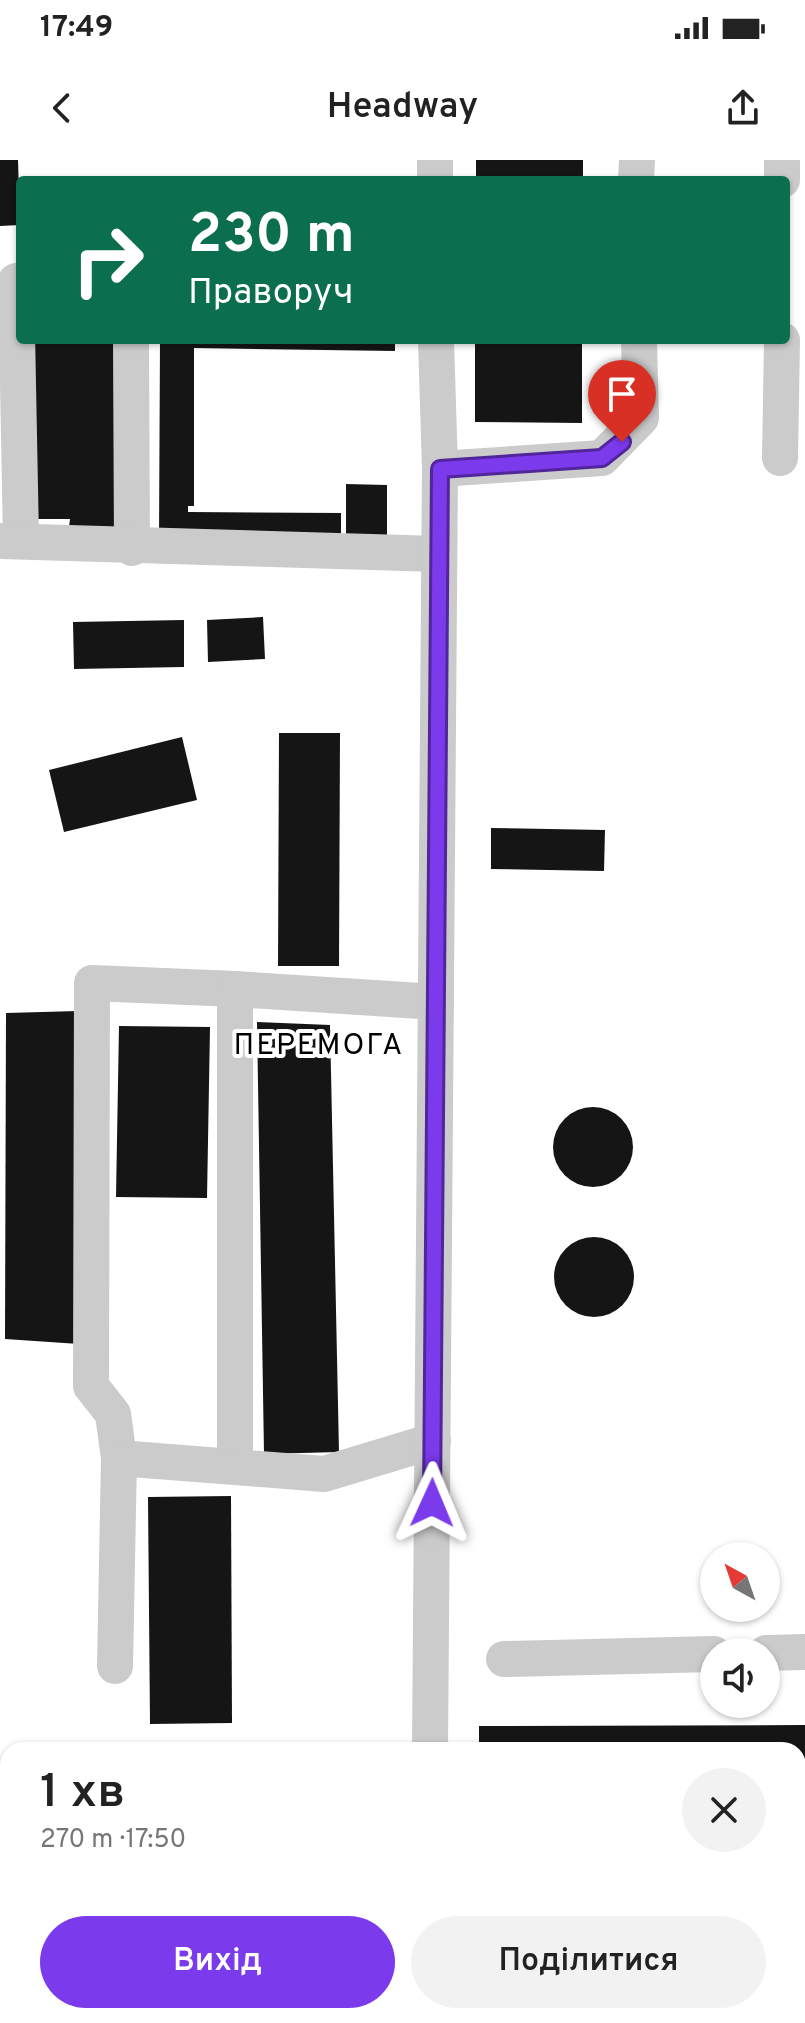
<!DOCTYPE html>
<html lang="uk">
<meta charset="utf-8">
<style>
body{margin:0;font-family:Overpass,sans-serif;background:#f2f2f2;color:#222;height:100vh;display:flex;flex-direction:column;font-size:30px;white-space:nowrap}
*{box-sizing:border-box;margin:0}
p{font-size:26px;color:#767676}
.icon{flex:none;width:44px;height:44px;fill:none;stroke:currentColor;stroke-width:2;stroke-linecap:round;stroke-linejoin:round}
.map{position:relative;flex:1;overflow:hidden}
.panel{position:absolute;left:0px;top:1582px;width:806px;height:282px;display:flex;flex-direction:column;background:#fff;border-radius:24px 24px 0 0;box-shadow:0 2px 6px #0004}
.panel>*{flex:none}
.banner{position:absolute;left:16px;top:16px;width:774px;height:168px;border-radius:8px;box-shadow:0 2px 6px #0004;background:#0b6e4f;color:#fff;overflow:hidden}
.needle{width:52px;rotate:320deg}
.tools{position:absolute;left:700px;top:1382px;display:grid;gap:16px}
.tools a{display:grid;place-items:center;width:80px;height:80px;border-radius:50%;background:#fff;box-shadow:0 2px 6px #0004;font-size:40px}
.pin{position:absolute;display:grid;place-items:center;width:68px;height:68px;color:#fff;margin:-82px -34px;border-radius:50% 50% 50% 0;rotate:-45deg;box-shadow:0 0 8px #0007}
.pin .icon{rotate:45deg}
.me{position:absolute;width:88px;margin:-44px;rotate:1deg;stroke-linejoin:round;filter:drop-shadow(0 0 6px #0008)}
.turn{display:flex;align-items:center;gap:28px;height:168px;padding:0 40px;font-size:36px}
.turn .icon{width:104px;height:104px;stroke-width:2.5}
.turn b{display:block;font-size:56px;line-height:68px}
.round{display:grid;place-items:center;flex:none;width:84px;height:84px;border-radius:42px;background:#f2f2f2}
.head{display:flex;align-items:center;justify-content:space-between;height:136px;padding:0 40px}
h1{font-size:48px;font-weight:600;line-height:60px}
.button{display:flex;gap:16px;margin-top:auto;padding:16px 40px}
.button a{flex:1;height:92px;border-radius:48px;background:#7c3aed;color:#fff;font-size:32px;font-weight:600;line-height:92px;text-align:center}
.button a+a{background:#f2f2f2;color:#222}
.status{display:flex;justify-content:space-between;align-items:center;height:56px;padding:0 40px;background:#fff;direction:ltr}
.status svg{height:22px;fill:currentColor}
header{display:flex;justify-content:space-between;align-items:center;height:104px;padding:0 40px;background:#fff;font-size:36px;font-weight:600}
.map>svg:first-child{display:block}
.building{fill:#151515}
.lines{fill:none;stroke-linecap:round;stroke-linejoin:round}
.minor{stroke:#cbcbcb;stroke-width:36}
.route-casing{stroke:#51269a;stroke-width:20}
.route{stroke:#7c3aed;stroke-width:14}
.labels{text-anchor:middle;stroke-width:8;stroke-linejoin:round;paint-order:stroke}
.quarter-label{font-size:30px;letter-spacing:2px;fill:#000;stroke:#fff}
</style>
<div class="status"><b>17:49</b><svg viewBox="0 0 49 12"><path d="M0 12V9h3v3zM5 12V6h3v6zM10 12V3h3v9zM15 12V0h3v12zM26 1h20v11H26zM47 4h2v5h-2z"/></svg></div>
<header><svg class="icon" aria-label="back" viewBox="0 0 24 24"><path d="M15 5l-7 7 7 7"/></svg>Headway<svg class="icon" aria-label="share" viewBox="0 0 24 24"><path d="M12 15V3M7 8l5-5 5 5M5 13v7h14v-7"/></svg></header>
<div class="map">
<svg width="805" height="1863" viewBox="0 0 805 1863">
<rect width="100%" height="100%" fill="#fff"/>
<g class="building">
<polygon points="0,0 18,0 20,65 0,66"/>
<rect x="476" y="0" width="107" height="20"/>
<polygon points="34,180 114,180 117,367 69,367 70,359 35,359"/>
<polygon points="160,180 395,180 395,191 194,188 194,346 188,346 188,352 341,353 341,380 159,379"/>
<polygon points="475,180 582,180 582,263 475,262"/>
<polygon points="346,324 387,325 387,381 346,380"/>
<polygon points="263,457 265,499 208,502 207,460"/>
<polygon points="184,460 184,507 74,509 73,462"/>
<polygon points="279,573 340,573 339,806 278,806"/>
<polygon points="182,577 197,640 64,672 49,610"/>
<polygon points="491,668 605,670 604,711 491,709"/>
<polygon points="78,851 79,1184 5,1179 6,853"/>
<polygon points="257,862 330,865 339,1292 264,1294"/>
<polygon points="119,866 210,867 207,1038 116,1037"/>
<circle cx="593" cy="987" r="40"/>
<circle cx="594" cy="1117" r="40"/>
<polygon points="231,1336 232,1563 150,1564 148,1337"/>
<polygon points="805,1565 805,1863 479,1863 479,1856 798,1856 798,1590 479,1590 479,1566"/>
<rect x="156" y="1856" width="54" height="7"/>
</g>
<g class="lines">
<g class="minor">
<polyline points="435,0 435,20"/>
<polyline points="782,0 782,20"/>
<polyline points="636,20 637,0"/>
<polyline points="16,121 21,379"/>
<polyline points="131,180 132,388"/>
<polyline points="780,298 782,180"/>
<polyline points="440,309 602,298 641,258 639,180"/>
<polyline points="0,381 438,394"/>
<polyline points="119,1298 113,1254 91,1226 92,823 235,829"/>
<polyline points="235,1305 235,829 436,842"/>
<polyline points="766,1493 805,1492"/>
<polyline points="504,1499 714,1494"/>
<polyline points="115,1506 119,1298 324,1314 433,1281"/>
<polyline points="430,1590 440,309 436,180"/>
<polyline points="430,1856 430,1863"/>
</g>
</g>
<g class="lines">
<defs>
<polyline id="route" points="432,1343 440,309 602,298 622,282"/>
</defs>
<use href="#route" class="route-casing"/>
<use href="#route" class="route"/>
</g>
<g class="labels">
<g class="quarter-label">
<text x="319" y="894">ПЕРЕМОГА</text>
</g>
</g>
</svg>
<div class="tools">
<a><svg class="needle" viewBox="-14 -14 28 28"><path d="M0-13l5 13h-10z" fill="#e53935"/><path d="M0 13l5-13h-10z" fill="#767676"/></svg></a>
<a><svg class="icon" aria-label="sound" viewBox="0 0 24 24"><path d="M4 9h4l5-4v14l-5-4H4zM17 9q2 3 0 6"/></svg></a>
</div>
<div class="pin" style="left:622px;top:282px;background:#d93025"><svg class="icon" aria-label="arrive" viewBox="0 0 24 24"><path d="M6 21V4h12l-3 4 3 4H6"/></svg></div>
<svg class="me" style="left:432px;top:1343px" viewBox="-20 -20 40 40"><path d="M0-17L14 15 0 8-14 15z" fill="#7c3aed" stroke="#fff" stroke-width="4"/></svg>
<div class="banner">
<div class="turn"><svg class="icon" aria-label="right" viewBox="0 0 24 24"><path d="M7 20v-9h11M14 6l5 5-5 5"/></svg><div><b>230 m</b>Праворуч</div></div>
</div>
<section class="panel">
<div class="head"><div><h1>1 хв</h1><p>270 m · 17:50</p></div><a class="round"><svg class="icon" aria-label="close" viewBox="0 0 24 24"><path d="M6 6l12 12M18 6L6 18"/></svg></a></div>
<div class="button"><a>Вихід</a><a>Поділитися</a></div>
</section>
</div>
